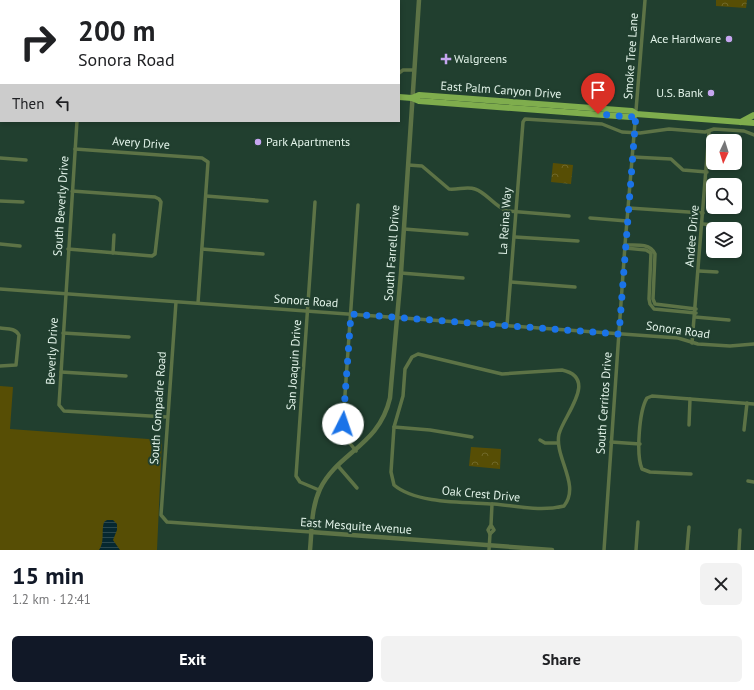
<!DOCTYPE html>
<meta charset="utf-8">
<style>
body{margin:0;font-family:"PT Sans",sans-serif;background:#f2f2f2;color:#202124;height:100vh;display:flex;flex-direction:column;font-size:15px;white-space:nowrap}
*{box-sizing:border-box;margin:0}
p{font-size:13px;color:#757577}
.icon{flex:none;width:22px;height:22px;fill:none;stroke:currentColor;stroke-width:2;stroke-linecap:round;stroke-linejoin:round}
.map{position:relative;height:550px;overflow:hidden}
.drawer{display:flex;flex-direction:column;background:#fff;flex:1}
.drawer>*{flex:none}
.top-card{position:absolute;left:0px;top:0px;width:400px;height:122px;box-shadow:0 2px 6px #0003;background:#fff;color:#202124;overflow:hidden}
.needle{width:26px;rotate:184deg}
.buttons{position:absolute;left:706px;top:134px;display:grid;gap:8px}
.buttons a{display:grid;place-items:center;width:36px;height:36px;border-radius:6px;background:#fff;box-shadow:0 2px 6px #0003;font-size:20px}
.pin{position:absolute;display:grid;place-items:center;width:34px;height:34px;color:#fff;margin:-41px -17px;border-radius:50% 50% 50% 0;rotate:-45deg;box-shadow:0 0 4px #0007}
.pin .icon{rotate:45deg}
.me{position:absolute;width:44px;margin:-22px;rotate:4deg;stroke-linejoin:round;filter:drop-shadow(0 0 3px #0008)}
.turn{display:flex;align-items:center;gap:14px;height:84px;padding:0 12px;font-size:18px}
.turn .icon{width:52px;height:52px;stroke-width:2.5}
.turn b{display:block;font-size:28px;line-height:34px}
.then{display:flex;align-items:center;height:38px;padding:0 12px;background:#0003;gap:8px;font-size:15px}
.round{display:grid;place-items:center;flex:none;width:42px;height:42px;border-radius:6px;background:#f2f2f2}
.overview{display:flex;align-items:center;justify-content:space-between;height:68px;padding:0 12px}
h1{font-size:24px;font-weight:800;line-height:30px;color:#111827}
.button{display:flex;gap:8px;margin-top:auto;padding:8px 12px}
.button a{flex:1;height:46px;border-radius:6px;background:#111827;color:#fff;font-size:16px;font-weight:800;line-height:46px;text-align:center}
.button a+a{background:#f2f2f2;color:#202124}
.map>svg:first-child{display:block}
.grass{fill:#574e05}
.forest{fill:url(#forest-crowns)}
.water{fill:url(#water-rules)}
.lines{fill:none;stroke-linecap:round;stroke-linejoin:round}
.minor{stroke:#5d7346;stroke-width:3.5}
.tertiary{stroke:#5d7346;stroke-width:4.5}
.primary{stroke:#7fad4d;stroke-width:6}
.route{stroke:#1a73e8;stroke-width:7;stroke-dasharray:0 12.6}
.poi-dot{fill:#c6a6f0;stroke:#213f2f;stroke-width:1.5}
.labels{text-anchor:middle;stroke-width:4;stroke-linejoin:round;paint-order:stroke}
.poi-label{font-size:12px;fill:#e2f3e9;stroke:#213f2f;text-anchor:end}
.street-label{font-size:12px;fill:#e2f3e9;stroke:#213f2f}
</style>
<div class="map">
<svg width="754" height="550" viewBox="0 0 754 550">
<defs>
<pattern id="forest-crowns" width="20" height="18" patternUnits="userSpaceOnUse"><rect width="20" height="18" fill="#574e05"/><path d="M2 6a3 3 0 1 1 6 0M12 15a3 3 0 1 1 6 0" fill="none" stroke="#6f6829"/></pattern>
<pattern id="water-rules" width="6" height="5" patternUnits="userSpaceOnUse"><rect width="6" height="5" fill="#062830"/><path d="M0 2.5h6" fill="none" stroke="#2a484e"/></pattern>
</defs>
<rect width="100%" height="100%" fill="#213f2f"/>
<polygon class="grass" points="0,386 13,387 10,429 162,440 157,550 0,550"/>
<g class="forest">
<polygon points="716,0 747,0 746,8 716,6"/>
<polygon points="553,163 573,165 571,184 551,182"/>
<polygon points="471,447 501,449 500,469 469,466"/>
</g>
<path class="water" d="M107 520H113L117 524V530L113 540 120 550H99C105 542 101 531 104 522Z"/>
<g class="lines">
<g class="minor">
<polyline points="290,0 290,1"/>
<polyline points="361,0 362,1"/>
<polyline points="196,1 196,0"/>
<polyline points="236,1 237,0"/>
<polyline points="260,1 260,0"/>
<polyline points="315,1 315,0"/>
<polyline points="399,73 403,70 414,70"/>
<polyline points="0,115 1,115"/>
<polyline points="77,121 59,405 64,411 167,417"/>
<polyline points="75,149 202,158 208,162 198,303"/>
<polyline points="633,157 671,159 683,170 707,172"/>
<polyline points="0,158 26,160"/>
<path d="M408 165 422 166 449 189C458 190 467 186 475 189 487 193 494 206 507 211L569 216"/>
<polyline points="206,196 267,201"/>
<polyline points="0,201 23,202"/>
<polyline points="315,202 296,476 300,482 319,490"/>
<polyline points="629,208 703,213"/>
<polyline points="590,218 627,221"/>
<polyline points="703,224 739,227"/>
<polyline points="404,229 467,234"/>
<polyline points="515,237 578,241"/>
<polyline points="0,244 20,246"/>
<path d="M625 245C636 245 650 243 655 254L653 299 655 304 696 309"/>
<polyline points="625,248 646,250 651,253 649,299 650,304 654,309 696,313"/>
<polyline points="68,249 152,256 155,254 161,202 159,199 155,197 72,191"/>
<polyline points="202,249 263,254"/>
<polyline points="113,253 114,235"/>
<polyline points="699,271 717,272"/>
<polyline points="401,273 463,278"/>
<polyline points="511,282 575,287"/>
<polyline points="0,289 678,338 698,344 730,346 754,344"/>
<polyline points="176,302 161,515 167,522 311,532"/>
<polyline points="695,317 729,320"/>
<polyline points="507,325 523,122 525,119 602,124 622,132 640,133 669,129 705,132 714,129 744,131 754,135"/>
<path d="M0 328C8 329 15 328 19 335L16 365 0 366"/>
<polyline points="63,333 129,337"/>
<polyline points="692,343 709,131"/>
<path d="M418 354 502 374 562 370C599 378 564 415 559 434 554 457 581 485 564 506 540 512 518 506 494 504 466 502 416 504 394 485L391 472 394 427 403 396 405 369 412 357Z"/>
<polyline points="61,372 126,376"/>
<polyline points="689,425 690,399"/>
<polyline points="394,427 430,430 472,437"/>
<polyline points="744,430 747,403"/>
<polyline points="540,440 545,443 558,443"/>
<polyline points="611,442 640,444"/>
<polyline points="356,451 345,437 343,424 358,205"/>
<polyline points="338,466 357,488"/>
<path d="M691 474 650 472 642 469C636 455 639 411 647 398L652 396 754 404"/>
<polyline points="748,481 754,482"/>
<polyline points="491,525 488,530 490,534 494,530 491,525 492,504"/>
<polyline points="489,550 490,534"/>
<polyline points="604,550 625,245 645,0"/>
<polyline points="636,550 638,522"/>
<polyline points="687,550 689,527"/>
<polyline points="739,550 740,530"/>
</g>
<g class="tertiary">
<polyline points="0,68 1,69"/>
<polyline points="311,532 552,550"/>
<path d="M310 550C312 529 311 508 320 489 338 452 379 446 390 398L401 273 419 0"/>
</g>
<g class="primary">
<polyline points="113,0 114,1"/>
<polyline points="399,97 412,98 419,101 630,117 636,114"/>
<polyline points="412,98 419,95 632,111 636,114 754,123"/>
<polyline points="741,122 754,115"/>
</g>
</g>
<g class="lines">
<polyline class="route" points="343,424 351,314 619,334 636,114 631,117 598,114"/>
</g>
<g class="poi-dot">
<circle cx="729" cy="39" r="4"/>
<path d="M444 53h4v4h4v4h-4v4h-4v-4h-4v-4h4z"/>
<circle cx="711" cy="93" r="4"/>
<circle cx="258" cy="142" r="4"/>
</g>
<g class="labels">
<g class="poi-label">
<text x="721" y="43">Ace Hardware</text>
<text x="454" y="63" text-anchor="start">Walgreens</text>
<text x="703" y="97">U.S. Bank</text>
<text x="266" y="146" text-anchor="start">Park Apartments</text>
</g>
<g class="street-label">
<text transform="translate(631 56) rotate(-86)" y="4">Smoke Tree Lane</text>
<text transform="translate(501 90) rotate(4)" y="4">East Palm Canyon Drive</text>
<text transform="translate(141 143) rotate(4)" y="4">Avery Drive</text>
<text transform="translate(61 206) rotate(-86)" y="4">South Beverly Drive</text>
<text transform="translate(505 221) rotate(-86)" y="4">La Reina Way</text>
<text transform="translate(692 236) rotate(-85)" y="4">Andee Drive</text>
<text transform="translate(392 253) rotate(-86)" y="4">South Farrell Drive</text>
<text transform="translate(306 301) rotate(4)" y="4">Sonora Road</text>
<text transform="translate(678 330) rotate(8)" y="4">Sonora Road</text>
<text transform="translate(52 351) rotate(-87)" y="4">Beverly Drive</text>
<text transform="translate(294 365) rotate(-86)" y="4">San Joaquin Drive</text>
<text transform="translate(604 403) rotate(-86)" y="4">South Cerritos Drive</text>
<text transform="translate(158 408) rotate(-86)" y="4">South Compadre Road</text>
<text transform="translate(481 494) rotate(5)" y="4">Oak Crest Drive</text>
<text transform="translate(356 526) rotate(4)" y="4">East Mesquite Avenue</text>
</g>
</g>
</svg>
<div class="buttons">
<a><svg class="needle" viewBox="-14 -14 28 28"><path d="M0-13l5 13h-10z" fill="#e53935"/><path d="M0 13l5-13h-10z" fill="#757577"/></svg></a>
<a><svg class="icon" aria-label="search" viewBox="0 0 24 24"><circle cx="10" cy="10" r="6"/><path d="M15 15l6 6"/></svg></a>
<a><svg class="icon" aria-label="layers" viewBox="0 0 24 24"><path d="M12 4l9 5-9 5-9-5zM3 14l9 5 9-5"/></svg></a>
</div>
<div class="pin" style="left:598px;top:114px;background:#d93025"><svg class="icon" aria-label="arrive" viewBox="0 0 24 24"><path d="M6 21V4h12l-3 4 3 4H6"/></svg></div>
<svg class="me" style="left:343px;top:424px" viewBox="-20 -20 40 40"><circle r="19" fill="#fff"/><path d="M0-13L10 11 0 6-10 11z" fill="#1a73e8"/></svg>
<div class="top-card">
<div class="turn"><svg class="icon" aria-label="right" viewBox="0 0 24 24"><path d="M7 20v-9h11M14 6l5 5-5 5"/></svg><div><b>200 m</b>Sonora Road</div></div>
<div class="then">Then<svg class="icon" aria-label="left" viewBox="0 0 24 24"><path d="M17 20v-9H6M10 6l-5 5 5 5"/></svg></div>
</div>
</div>
<section class="drawer">
<div class="overview"><div><h1>15 min</h1><p>1.2 km · 12:41</p></div><a class="round"><svg class="icon" aria-label="close" viewBox="0 0 24 24"><path d="M6 6l12 12M18 6L6 18"/></svg></a></div>
<div class="button"><a>Exit</a><a>Share</a></div>
</section>
